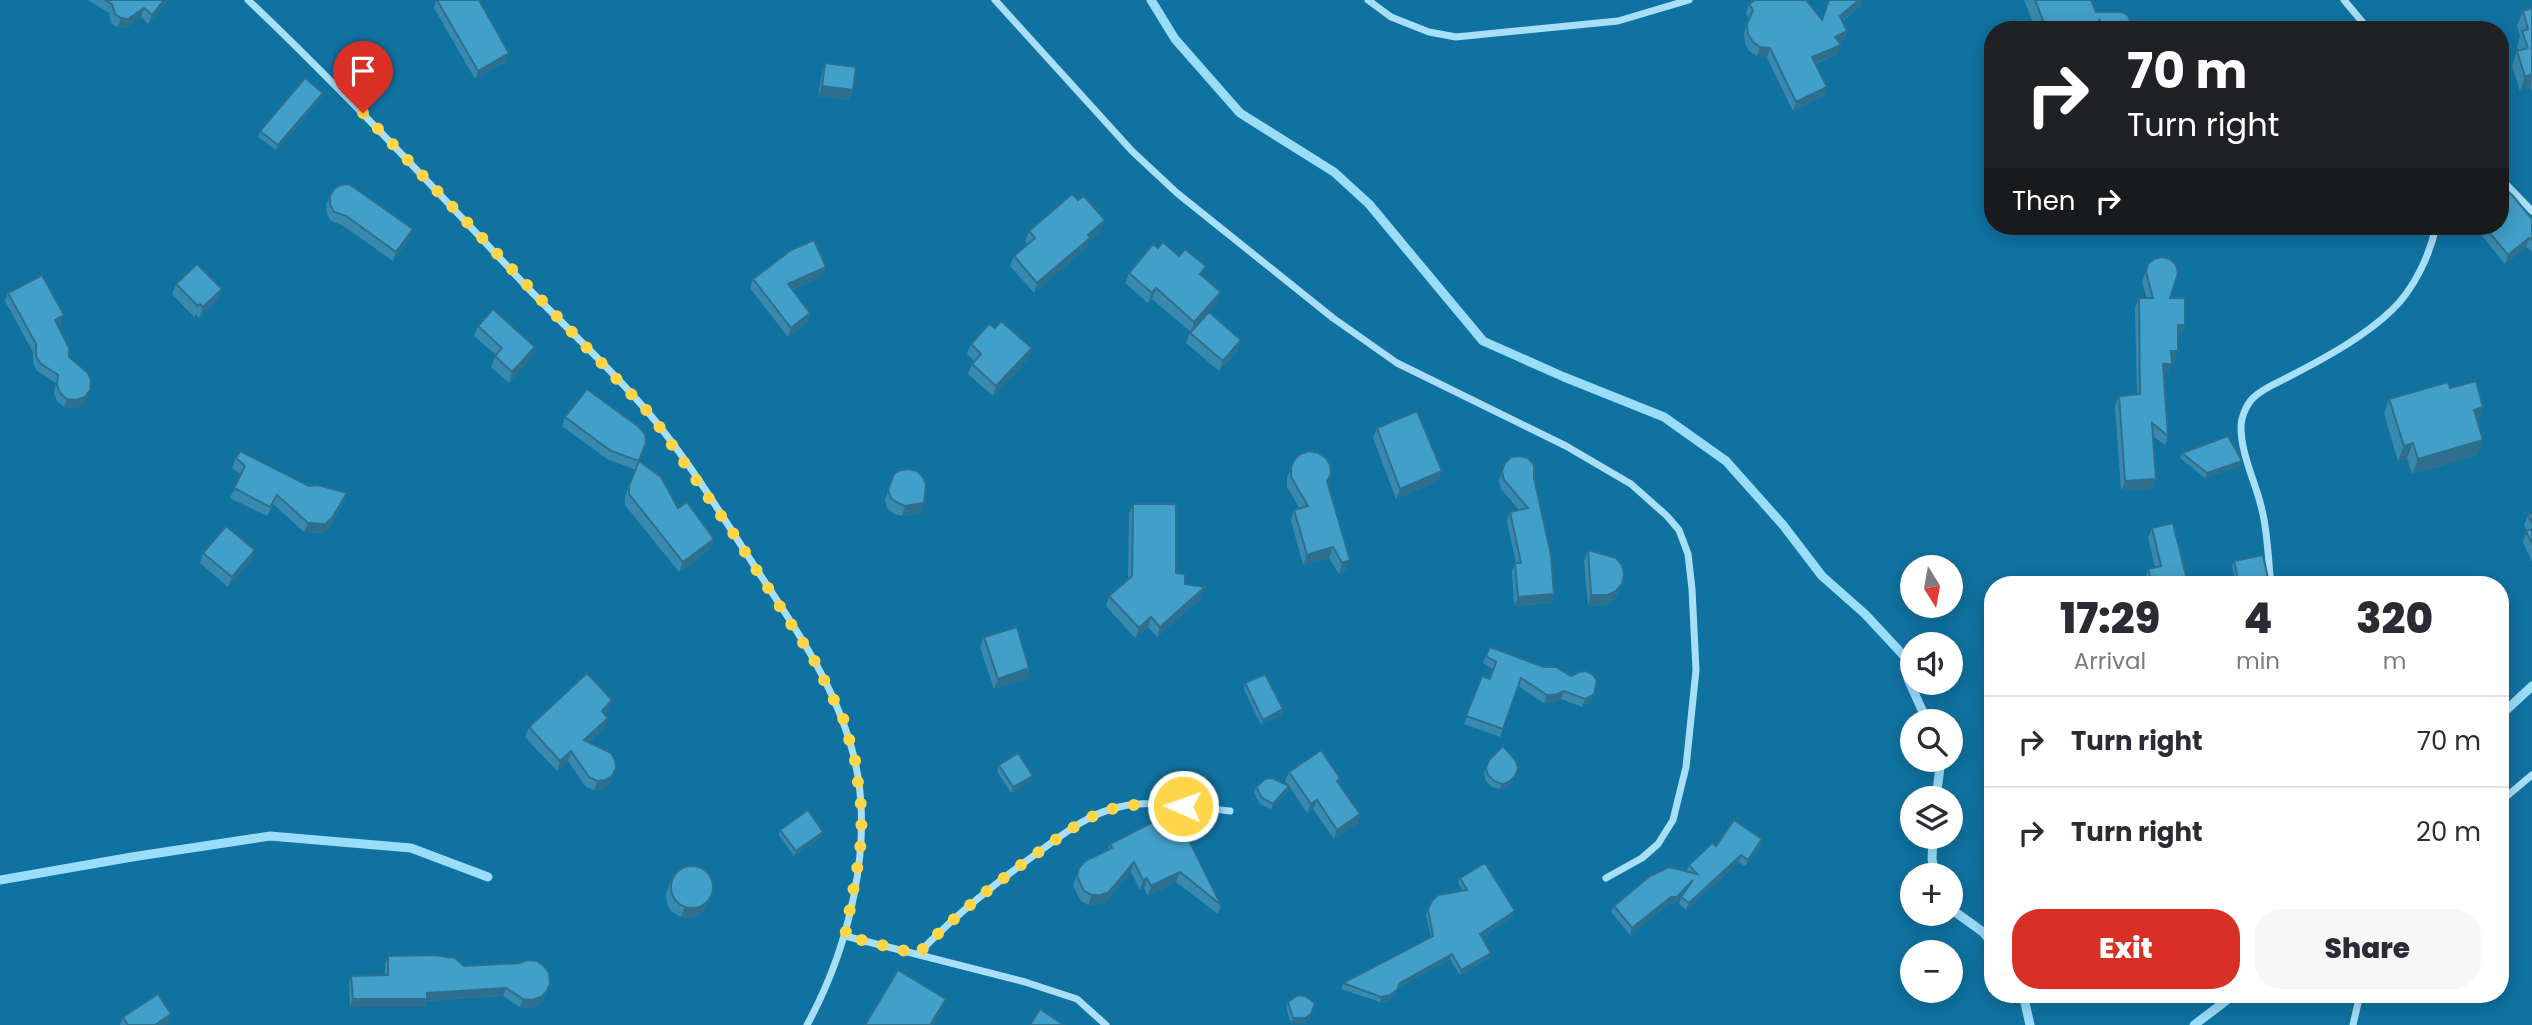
<!DOCTYPE html>
<meta charset="utf-8">
<style>
body{margin:0;font-family:Poppins,sans-serif;background:#f7f7f7;color:#2b2b33;height:100vh;display:flex;flex-direction:column;font-size:26px;white-space:nowrap}
*{box-sizing:border-box;margin:0}
p{font-size:23px;color:#7c7c81}
.icon{flex:none;width:38px;height:38px;fill:none;stroke:currentColor;stroke-width:2;stroke-linecap:round;stroke-linejoin:round}
.map{position:relative;flex:1;overflow:hidden}
.panel{position:absolute;left:1984px;top:576px;width:525px;height:427px;display:flex;flex-direction:column;background:#fff;border-radius:28px;box-shadow:0 4px 18px #0003}
.panel>*{flex:none}
.guide{position:absolute;left:1984px;top:21px;width:525px;height:214px;border-radius:28px;box-shadow:0 4px 18px #0003;background:#202124;color:#fff;overflow:hidden}
.needle{width:46px;rotate:169deg}
.tools{position:absolute;left:1900px;top:555px;display:grid;gap:14px}
.tools a{display:grid;place-items:center;width:63px;height:63px;border-radius:50%;background:#fff;box-shadow:0 4px 18px #0003;font-size:35px}
.pin{position:absolute;display:grid;place-items:center;width:60px;height:60px;color:#fff;margin:-72px -30px;border-radius:50% 50% 50% 0;rotate:-45deg;box-shadow:0 0 7px #0007}
.pin .icon{rotate:45deg}
.me{position:absolute;width:77px;margin:-38px;rotate:272deg;stroke-linejoin:round;filter:drop-shadow(0 0 5px #0008)}
.turn{display:flex;align-items:center;gap:24px;height:147px;padding:0 28px;font-size:32px}
.turn .icon{width:91px;height:91px;stroke-width:2.5}
.turn b{display:block;font-size:49px;line-height:60px}
.then{display:flex;align-items:center;height:66px;padding:0 28px;background:#0003;gap:14px;font-size:26px}
.eta{display:flex;justify-content:space-evenly;align-items:center;height:119px;text-align:center}
.eta b{font-size:42px;font-weight:800;line-height:49px}
.primary-button{display:flex;gap:14px;margin-top:auto;padding:14px 28px}
.primary-button a{flex:1;height:80px;border-radius:28px;background:#d93025;color:#fff;font-size:28px;font-weight:800;line-height:80px;text-align:center}
.primary-button a+a{background:#f7f7f7;color:#2b2b33}
ul{padding:0;list-style:none}
li{display:flex;align-items:center;gap:21px;height:91px;padding:0 28px;border-top:2px solid #e1e1e2}
li div{flex:1}
li b{display:block;font-size:26px}
li em{font-style:normal}
.map>svg:first-child{display:block}
.lines{fill:none;stroke-linecap:round;stroke-linejoin:round}
.stream{stroke:#9addf9;stroke-width:9}
.minor{stroke:#a8def6;stroke-width:7}
.wall{fill:#3989ae}
.shaded-wall{fill:#2e6f8d}
.building{fill:#429fca;stroke:#2e6f8d;stroke-width:2}
.route{stroke:#ffd54a;stroke-width:12;stroke-dasharray:0 21.6}
</style>
<div class="map">
<svg width="2532" height="1025" viewBox="0 0 2532 1025">
<rect width="100%" height="100%" fill="#1072a1"/>
<g class="lines">
<g class="stream">
<polyline points="1151,0 1175,39 1240,113 1334,172 1369,204 1483,341 1564,377 1664,417 1726,461 1783,525 1822,576 1865,614 1905,657 1908,679 1927,721"/>
<polyline points="2501,715 2532,686"/>
<polyline points="1936,798 1941,760"/>
<polyline points="1933,836 1932,859 1935,875"/>
<polyline points="0,880 132,857 270,836 411,848 488,877"/>
<polyline points="1951,909 1983,932 1993,944"/>
<polyline points="2023,994 2030,1025"/>
<polyline points="2194,1025 2235,994"/>
</g>
<g class="minor">
<path d="M248 0C344 91 434 188 525 285 567 329 613 370 652 417 692 465 725 521 759 573 797 630 837 689 854 757 875 843 849 948 807 1025"/>
<polyline points="995,0 1132,151 1177,193 1333,318 1397,363 1566,446 1631,484 1667,516 1679,530 1688,554 1692,589 1696,670 1686,767 1673,820 1658,844 1642,858 1606,878"/>
<polyline points="1368,0 1391,17 1429,32 1456,37 1618,21 1689,0"/>
<polyline points="2344,0 2369,30"/>
<polyline points="2501,179 2532,211"/>
<path d="M2271 584C2268 560 2268 534 2262 510 2256 483 2241 455 2241 427 2241 418 2246 405 2253 398 2264 387 2280 382 2294 374 2327 357 2365 336 2392 310 2414 289 2430 255 2436 226"/>
<polyline points="2501,801 2532,775"/>
<polyline points="845,936 1025,982 1077,999 1106,1025"/>
<path d="M918 954C954 916 993 885 1036 854 1061 836 1087 814 1119 807 1154 799 1195 807 1230 811"/>
<polyline points="2353,1025 2360,994"/>
</g>
</g>
<g class="wall">
<polygon points="88,0 168,0 148,24 141,17 125,28 117,27 111,23 109,13"/>
<polygon points="436,0 479,0 506,62 475,79 434,8"/>
<polygon points="2024,0 2091,0 2096,12 2131,30 2036,30"/>
<polygon points="1749,4 1822,20 1861,5 1843,21 1847,31 1844,40 1839,42 1838,54 1816,64 1827,87 1824,96 1793,111 1767,58 1757,56 1749,51 1745,43 1744,33 1749,19 1746,13"/>
<polygon points="2532,8 2532,91 2531,88 2520,91 2512,66 2517,51 2519,51 2517,46 2520,36 2517,26 2523,11"/>
<polygon points="825,63 849,100 818,96 822,73"/>
<polygon points="323,93 321,98 276,150 258,137 260,131"/>
<polygon points="330,196 410,237 393,261 342,225 331,221 327,214 326,205"/>
<polygon points="2532,219 2532,252 2526,247 2505,264 2478,231 2480,226 2501,226"/>
<polygon points="1029,231 1101,231 1088,242 1086,248 1034,293 1010,266 1014,256 1028,244 1025,241"/>
<polygon points="1158,248 1203,276 1217,302 1191,332 1152,299 1148,303 1125,283 1129,273"/>
<polygon points="2148,264 2170,298 2185,325 2181,334 2178,334 2175,361 2172,361 2168,373 2164,373 2168,436 2165,445 2153,436 2156,479 2153,489 2121,491 2115,406 2119,396 2137,394 2135,308 2139,298 2147,298 2142,282"/>
<polygon points="826,267 822,276 792,290 810,313 807,322 788,337 750,288 753,279"/>
<polygon points="176,284 218,299 199,318 196,314 194,317 172,294"/>
<polygon points="8,293 61,323 58,324 69,357 90,390 87,398 82,405 73,408 64,407 57,401 54,393 56,383 37,371 33,363 33,352 5,301"/>
<polygon points="478,326 532,357 509,383 491,367 496,355 474,336"/>
<polygon points="995,328 1032,348 1028,359 993,396 968,374 972,364 974,361 967,354 971,344"/>
<polygon points="1190,333 1238,350 1219,371 1186,343"/>
<polygon points="2450,388 2478,422 2478,455 2412,474 2407,458 2398,461 2384,414 2389,399"/>
<polygon points="565,417 645,434 638,464 678,508 714,539 710,549 679,572 625,505 625,496 636,470 607,459 562,426"/>
<polygon points="1377,428 1438,481 1396,499 1373,438"/>
<polygon points="2182,453 2240,466 2205,478 2180,458"/>
<polygon points="236,458 309,486 347,493 343,503 329,528 322,533 304,532 273,504 267,516 230,498 241,475 232,468"/>
<polygon points="1294,460 1328,482 1346,570 1339,574 1329,558 1303,565 1291,520 1294,510 1300,509 1287,487 1287,478"/>
<polygon points="1505,463 1534,478 1554,594 1551,603 1514,606 1512,572 1515,563 1516,563 1507,521 1510,512 1519,510 1501,489 1499,480"/>
<polygon points="894,474 924,503 920,514 902,516 894,514 887,508 885,500"/>
<polygon points="1133,504 1176,573 1185,584 1202,597 1157,637 1148,627 1135,638 1106,606 1109,596 1128,579 1129,514"/>
<polygon points="2532,513 2532,562 2523,542 2527,531 2524,525 2528,515"/>
<polygon points="2152,528 2188,584 2146,584 2145,579 2148,569 2155,567 2148,538"/>
<polygon points="1588,550 1622,584 1618,594 1613,601 1604,606 1588,605 1584,561"/>
<polygon points="203,553 251,560 228,587 200,563"/>
<polygon points="2234,561 2269,584 2236,584 2232,566"/>
<polygon points="984,637 1029,668 1026,679 994,689 980,647"/>
<polygon points="1486,656 1594,694 1591,701 1582,707 1561,699 1552,703 1544,703 1518,686 1500,737 1464,724 1482,676 1489,679 1493,669 1483,663"/>
<polygon points="1245,683 1282,715 1261,725 1244,689"/>
<polygon points="612,700 609,710 605,714 605,727 589,742 612,778 609,785 602,790 594,790 586,787 568,761 557,771 525,737 529,727"/>
<polygon points="1489,760 1513,781 1508,787 1500,789 1492,787 1486,781 1484,773"/>
<polygon points="999,765 1031,781 1011,793 997,771"/>
<polygon points="1289,772 1339,783 1360,814 1357,823 1334,839 1313,809 1307,813 1289,786 1287,791 1271,809 1260,804 1254,793 1256,787 1289,786 1285,781"/>
<polygon points="1180,808 1177,816 1221,905 1218,914 1176,882 1148,896 1144,888 1140,890 1131,872 1105,902 1097,905 1088,905 1081,901 1073,886 1079,868 1107,851 1110,844"/>
<polygon points="780,830 821,837 794,856 779,835"/>
<polygon points="1762,839 1760,846 1745,866 1739,862 1686,910 1679,904 1681,897 1675,904 1669,904 1630,935 1611,912 1614,906 1686,872 1689,865 1716,846"/>
<polygon points="673,875 706,908 699,915 690,918 681,917 672,912 667,904 666,894"/>
<polygon points="1460,878 1513,916 1482,937 1489,958 1460,975 1450,959 1398,988 1395,995 1388,1001 1380,1002 1341,989 1343,983 1431,937 1426,915 1428,909 1463,891 1458,883"/>
<polygon points="388,956 464,966 544,999 538,1005 529,1008 520,1007 503,996 426,1001 424,1007 350,1007 349,984 351,976 385,975 385,964"/>
<polygon points="1288,1002 1315,1003 1309,1019 1303,1023 1291,1023 1286,1007"/>
<polygon points="123,1017 167,1025 120,1025"/>
</g>
<g class="shaded-wall">
<polygon points="164,0 168,0 148,24 152,15"/>
<polygon points="1859,0 1863,0 1861,5 1837,25 1840,16"/>
<polygon points="144,8 141,17 125,28 117,27 121,18"/>
<polygon points="2100,21 2097,30 2081,30"/>
<polygon points="1847,31 1844,40 1831,46 1835,37"/>
<polygon points="1841,45 1838,54 1809,66 1812,57"/>
<polygon points="1760,47 1770,48 1767,58 1757,56"/>
<polygon points="509,53 506,62 475,79 478,71"/>
<polygon points="2532,74 2531,88 2520,91 2525,77"/>
<polygon points="822,86 853,90 849,100 818,96"/>
<polygon points="1827,87 1824,96 1793,111 1796,102"/>
<polygon points="323,93 321,98 276,150 278,145"/>
<polygon points="1105,220 1101,231 1088,242 1086,248 1034,293 1037,283 1088,235"/>
<polygon points="413,229 410,237 393,261 396,252"/>
<polygon points="2529,238 2526,247 2505,264 2508,255"/>
<polygon points="826,267 822,276 785,293 788,284"/>
<polygon points="1156,288 1152,299 1148,303 1152,293"/>
<polygon points="222,289 218,299 199,318 203,307"/>
<polygon points="1221,292 1217,302 1191,332 1194,322"/>
<polygon points="810,313 807,322 788,337 791,328"/>
<polygon points="64,315 61,323 52,327 55,320"/>
<polygon points="2178,325 2185,325 2181,334 2175,335"/>
<polygon points="1241,340 1238,350 1219,371 1223,361"/>
<polygon points="535,347 532,357 509,383 512,372"/>
<polygon points="1032,348 1028,359 993,396 996,386"/>
<polygon points="2171,351 2178,351 2175,361 2168,361"/>
<polygon points="2163,364 2172,364 2168,373 2159,373"/>
<polygon points="90,390 87,398 82,405 73,408 64,407 67,399"/>
<polygon points="2483,407 2478,422 2474,410"/>
<polygon points="2483,440 2478,455 2412,474 2418,459"/>
<polygon points="2413,443 2407,458 2398,461 2404,446"/>
<polygon points="2242,461 2240,466 2205,478 2207,473"/>
<polygon points="1442,471 1438,481 1396,499 1400,489"/>
<polygon points="2156,479 2153,489 2121,491 2125,481"/>
<polygon points="347,493 343,503 329,528 322,533 304,532 308,523"/>
<polygon points="924,503 920,514 902,516 905,506"/>
<polygon points="714,539 710,549 679,572 683,562"/>
<polygon points="1333,547 1329,558 1303,565 1307,555"/>
<polygon points="255,550 251,560 228,587 232,577"/>
<polygon points="1350,560 1346,570 1339,574 1342,563"/>
<polygon points="1622,584 1618,594 1613,601 1604,606 1588,605 1591,595"/>
<polygon points="1205,587 1202,597 1157,637 1160,627"/>
<polygon points="1554,594 1551,603 1514,606 1518,597"/>
<polygon points="1151,617 1148,627 1135,638 1139,628"/>
<polygon points="1029,668 1026,679 994,689 998,679"/>
<polygon points="1564,691 1561,699 1552,703 1544,703 1547,695"/>
<polygon points="1594,694 1591,701 1582,707 1585,699"/>
<polygon points="612,700 609,710 598,720 602,711"/>
<polygon points="1283,709 1282,715 1261,725 1263,720"/>
<polygon points="608,718 605,727 581,749 584,740"/>
<polygon points="571,751 568,761 557,771 560,761"/>
<polygon points="616,768 609,785 602,790 594,790 597,781"/>
<polygon points="1033,776 1031,781 1011,793 1013,787"/>
<polygon points="1515,776 1513,781 1508,787 1500,789 1502,784"/>
<polygon points="1289,786 1287,791 1271,809 1273,804"/>
<polygon points="1317,800 1313,809 1307,813 1311,804"/>
<polygon points="1360,814 1357,823 1334,839 1337,830"/>
<polygon points="823,832 821,837 794,856 796,851"/>
<polygon points="1762,839 1760,846 1745,866 1748,860"/>
<polygon points="1741,855 1739,862 1686,910 1689,903"/>
<polygon points="1134,862 1131,872 1105,902 1097,905 1088,905 1092,895"/>
<polygon points="1180,872 1176,882 1148,896 1151,886"/>
<polygon points="1147,878 1144,888 1140,890 1143,880"/>
<polygon points="1693,880 1690,887 1675,904 1669,904 1630,935 1632,928"/>
<polygon points="710,898 706,908 699,915 690,918 681,917 685,907"/>
<polygon points="1515,911 1513,916 1478,939 1480,934"/>
<polygon points="1491,953 1489,958 1460,975 1461,970"/>
<polygon points="1452,954 1450,959 1398,988 1400,983"/>
<polygon points="506,988 503,996 426,1001 424,1007 350,1007 353,999"/>
<polygon points="1397,990 1395,995 1388,1001 1380,1002 1381,997"/>
<polygon points="547,991 544,999 538,1005 529,1008 520,1007 523,999"/>
<polygon points="946,999 941,1012 933,1025 930,1025"/>
<polygon points="171,1014 167,1025 155,1025"/>
<polygon points="1311,1014 1309,1019 1303,1023 1291,1023 1293,1018"/>
</g>
<g class="building">
<polygon points="105,0 164,0 152,15 144,8 128,19 121,18 115,14 112,4"/>
<polygon points="437,0 479,0 509,53 478,71"/>
<polygon points="1755,0 1806,0 1822,20 1829,0 1859,0 1840,16 1847,31 1835,37 1841,45 1812,57 1827,87 1796,102 1770,48 1760,47 1753,42 1748,34 1747,24 1753,10 1749,4"/>
<polygon points="2035,0 2091,0 2096,12 2122,12 2128,15 2132,28 2131,30 2106,30 2099,19 2100,21 2081,30 2047,30"/>
<polygon points="2532,8 2532,74 2525,77 2517,51 2528,48 2522,31 2528,29 2523,11"/>
<polygon points="825,63 856,67 853,90 822,86"/>
<polygon points="305,78 323,93 278,145 260,131"/>
<polygon points="349,184 413,229 396,252 346,216 334,212 330,205 330,196 334,189 341,185"/>
<polygon points="2501,185 2513,196 2532,219 2532,240 2529,238 2508,255 2484,226 2501,226"/>
<polygon points="1072,194 1078,200 1084,196 1105,220 1088,235 1090,238 1037,283 1014,256 1035,238 1029,231"/>
<polygon points="814,240 826,267 788,284 810,313 791,328 753,279 791,250"/>
<polygon points="1163,242 1179,256 1185,249 1206,266 1200,274 1221,292 1194,322 1156,288 1152,293 1129,273 1153,244 1158,248"/>
<polygon points="2162,257 2170,259 2176,265 2178,273 2170,298 2185,298 2185,325 2178,325 2178,351 2171,351 2172,364 2163,364 2168,436 2152,423 2156,479 2125,481 2119,396 2140,394 2139,298 2153,298 2146,272 2148,264 2154,259"/>
<polygon points="197,264 222,289 203,307 200,304 198,306 176,284"/>
<polygon points="42,275 64,315 55,320 69,348 69,357 88,373 91,381 90,390 85,397 76,400 67,399 60,393 57,385 58,375 40,363 36,356 36,344 8,293"/>
<polygon points="493,309 535,347 512,372 495,356 502,348 478,326"/>
<polygon points="1209,312 1241,340 1223,361 1190,333"/>
<polygon points="1001,321 1032,348 996,386 972,364 981,354 971,344 989,324 995,328"/>
<polygon points="2476,381 2483,407 2474,410 2483,440 2418,459 2413,443 2404,446 2389,399 2448,382 2450,388"/>
<polygon points="587,389 639,427 645,434 646,442 639,461 611,451 565,417"/>
<polygon points="1417,411 1442,471 1400,489 1377,428"/>
<polygon points="2228,436 2242,461 2207,473 2182,453"/>
<polygon points="240,451 309,486 318,485 347,493 332,518 325,524 308,523 277,495 270,507 234,488 245,466 236,458"/>
<polygon points="1309,451 1318,453 1326,458 1330,465 1331,474 1327,481 1350,560 1342,563 1333,547 1307,555 1294,510 1308,506 1291,477 1291,468 1294,460 1300,454"/>
<polygon points="1520,456 1528,458 1534,465 1534,478 1551,555 1554,594 1518,597 1515,563 1521,563 1510,512 1528,508 1504,480 1502,471 1505,463 1511,457"/>
<polygon points="639,461 661,477 678,508 687,502 714,539 683,562 629,494 629,486"/>
<polygon points="909,469 917,471 923,477 926,485 924,503 905,506 898,503 891,498 888,490 894,474 901,470"/>
<polygon points="1133,504 1176,504 1176,573 1185,574 1185,584 1205,587 1160,627 1151,617 1139,628 1109,596 1132,576"/>
<polygon points="2532,513 2532,524 2528,515"/>
<polygon points="2173,523 2188,584 2152,584 2148,569 2161,566 2152,528"/>
<polygon points="226,526 255,550 232,577 203,553"/>
<polygon points="2532,529 2532,544 2526,531"/>
<polygon points="1588,550 1616,558 1622,565 1624,574 1622,584 1616,591 1608,595 1591,595"/>
<polygon points="2263,555 2269,583 2263,584 2239,584 2234,561"/>
<polygon points="1017,627 1029,668 998,679 984,637"/>
<polygon points="1490,647 1544,667 1556,667 1571,676 1579,672 1586,671 1592,674 1597,680 1594,694 1585,699 1564,691 1555,695 1547,695 1521,678 1503,729 1466,716 1482,676 1490,679 1496,662 1486,656"/>
<polygon points="587,673 612,700 602,711 608,718 584,740 611,753 615,760 616,768 612,776 605,780 597,781 589,777 571,751 560,761 529,727"/>
<polygon points="1265,674 1283,709 1263,720 1245,683"/>
<polygon points="1503,746 1516,761 1518,768 1515,776 1509,782 1502,784 1494,781 1488,775 1486,768 1489,760"/>
<polygon points="1321,750 1340,778 1337,781 1360,814 1337,830 1317,800 1311,804 1289,772"/>
<polygon points="1018,753 1033,776 1013,787 999,765"/>
<polygon points="1272,778 1289,786 1273,804 1262,798 1256,787 1265,779"/>
<polygon points="1180,808 1176,814 1221,905 1180,872 1151,886 1147,878 1143,880 1134,862 1109,892 1101,895 1092,895 1084,891 1077,876 1079,868 1085,861 1112,848 1110,844"/>
<polygon points="808,810 823,832 796,851 780,830"/>
<polygon points="1734,820 1762,839 1748,860 1741,855 1689,903 1681,897 1693,880 1677,897 1671,897 1632,928 1614,906 1650,876 1669,867 1697,874 1689,865 1712,843 1716,846"/>
<polygon points="1485,863 1515,911 1480,934 1491,953 1461,970 1452,954 1400,983 1397,990 1390,995 1381,997 1343,983 1433,936 1428,909 1432,901 1438,895 1467,890 1460,878"/>
<circle cx="692" cy="887" r="21"/>
<polygon points="434,955 455,958 464,966 520,963 527,960 537,961 544,966 549,973 550,983 547,991 541,997 532,1000 523,999 506,988 427,993 427,999 353,999 351,976 388,975 388,956"/>
<polygon points="898,970 946,999 930,1025 865,1025"/>
<polygon points="158,994 171,1014 155,1025 128,1025 123,1017"/>
<polygon points="1298,995 1305,996 1315,1003 1311,1014 1305,1018 1293,1018 1288,1002"/>
<polygon points="1040,1009 1064,1025 1030,1025"/>
</g>
<g class="lines">
<path class="route" d="M363 113 652 416 733 533 814 660 843 718 855 760 862 813 860 853 845 936 918 954C954 916 993 885 1036 854 1061 836 1087 814 1119 807 1139 803 1162 805 1183 806"/>
</g>
</svg>
<div class="tools">
<a><svg class="needle" viewBox="-14 -14 28 28"><path d="M0-13l5 13h-10z" fill="#e53935"/><path d="M0 13l5-13h-10z" fill="#7c7c81"/></svg></a>
<a><svg class="icon" aria-label="sound" viewBox="0 0 24 24"><path d="M4 9h4l5-4v14l-5-4H4zM17 9q2 3 0 6"/></svg></a>
<a><svg class="icon" aria-label="search" viewBox="0 0 24 24"><circle cx="10" cy="10" r="6"/><path d="M15 15l6 6"/></svg></a>
<a><svg class="icon" aria-label="layers" viewBox="0 0 24 24"><path d="M12 4l9 5-9 5-9-5zM3 14l9 5 9-5"/></svg></a>
<a>+</a>
<a>−</a>
</div>
<div class="pin" style="left:363px;top:113px;background:#d93025"><svg class="icon" aria-label="arrive" viewBox="0 0 24 24"><path d="M6 21V4h12l-3 4 3 4H6"/></svg></div>
<svg class="me" style="left:1183px;top:806px" viewBox="-20 -20 40 40"><circle r="17" fill="#ffd54a" stroke="#fff" stroke-width="3"/><path d="M0-11L8 9 0 5-8 9z" fill="#fff"/></svg>
<div class="guide">
<div class="turn"><svg class="icon" aria-label="right" viewBox="0 0 24 24"><path d="M7 20v-9h11M14 6l5 5-5 5"/></svg><div><b>70 m</b>Turn right</div></div>
<div class="then">Then<svg class="icon" aria-label="right" viewBox="0 0 24 24"><path d="M7 20v-9h11M14 6l5 5-5 5"/></svg></div>
</div>
<section class="panel">
<div class="eta">
<div><b>17:29</b><p>Arrival</p></div>
<div><b>4</b><p>min</p></div>
<div><b>320</b><p>m</p></div>
</div>
<ul>
<li><svg class="icon" aria-label="right" viewBox="0 0 24 24"><path d="M7 20v-9h11M14 6l5 5-5 5"/></svg><div><b>Turn right</b></div><em>70 m</em></li>
<li><svg class="icon" aria-label="right" viewBox="0 0 24 24"><path d="M7 20v-9h11M14 6l5 5-5 5"/></svg><div><b>Turn right</b></div><em>20 m</em></li>
</ul>
<div class="primary-button"><a>Exit</a><a>Share</a></div>
</section>
</div>
